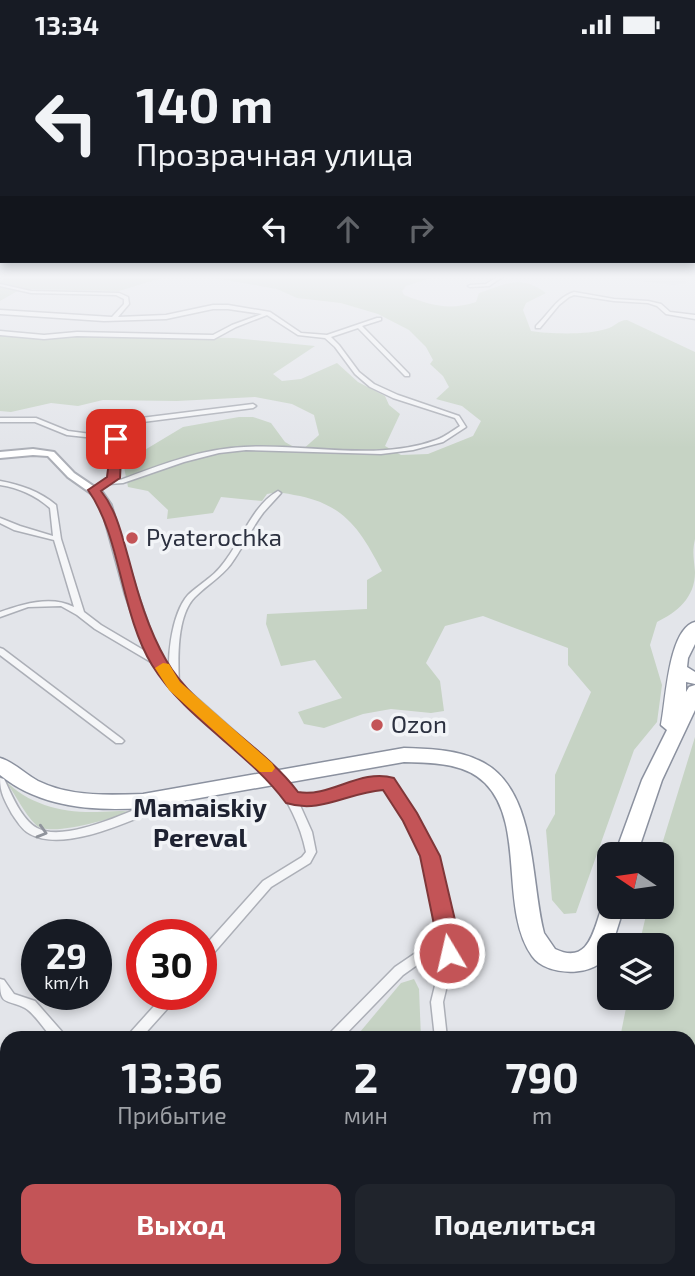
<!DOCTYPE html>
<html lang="ru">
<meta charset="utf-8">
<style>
body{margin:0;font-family:"Exo 2",sans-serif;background:#20242c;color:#f1f3f6;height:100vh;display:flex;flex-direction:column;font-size:26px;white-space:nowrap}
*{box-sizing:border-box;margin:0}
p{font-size:23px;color:#9ea1a6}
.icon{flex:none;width:38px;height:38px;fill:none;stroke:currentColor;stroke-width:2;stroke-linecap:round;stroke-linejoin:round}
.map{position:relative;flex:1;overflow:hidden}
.sheet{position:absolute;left:0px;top:982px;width:696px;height:247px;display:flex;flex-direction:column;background:#171b24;border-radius:21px 21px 0 0;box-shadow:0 4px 10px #0003}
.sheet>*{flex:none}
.banner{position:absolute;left:0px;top:0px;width:696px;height:214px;box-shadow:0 4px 10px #0003;background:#171b24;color:#f1f3f6;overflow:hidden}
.needle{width:46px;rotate:283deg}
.buttons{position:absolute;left:597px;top:793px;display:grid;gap:14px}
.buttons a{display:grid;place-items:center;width:77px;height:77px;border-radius:14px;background:#171b24;box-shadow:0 4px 10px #0003;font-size:35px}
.speed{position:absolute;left:21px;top:870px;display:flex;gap:14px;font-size:35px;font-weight:700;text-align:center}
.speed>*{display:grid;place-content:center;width:91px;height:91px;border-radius:50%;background:#171b24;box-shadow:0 4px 10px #0003;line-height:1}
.speed small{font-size:18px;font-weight:400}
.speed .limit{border:10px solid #d22;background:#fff;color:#111}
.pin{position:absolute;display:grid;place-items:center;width:60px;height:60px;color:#fff;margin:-30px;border-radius:14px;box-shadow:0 4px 10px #0006}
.me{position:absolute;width:77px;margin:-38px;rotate:351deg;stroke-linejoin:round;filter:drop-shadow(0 0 5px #0008)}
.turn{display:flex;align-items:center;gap:24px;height:147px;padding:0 21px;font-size:32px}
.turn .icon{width:91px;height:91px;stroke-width:2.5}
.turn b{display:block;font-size:49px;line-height:60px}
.lanes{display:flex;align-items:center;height:66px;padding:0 21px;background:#0003;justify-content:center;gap:35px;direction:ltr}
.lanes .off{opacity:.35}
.eta{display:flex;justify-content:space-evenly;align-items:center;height:119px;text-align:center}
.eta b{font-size:42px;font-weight:700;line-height:49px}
.action{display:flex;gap:14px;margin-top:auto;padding:14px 21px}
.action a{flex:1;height:80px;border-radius:14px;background:#c35457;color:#fff;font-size:28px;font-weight:700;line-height:80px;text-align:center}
.action a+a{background:#20242c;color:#f1f3f6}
.status{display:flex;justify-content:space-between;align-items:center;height:49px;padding:0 35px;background:#171b24;direction:ltr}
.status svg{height:19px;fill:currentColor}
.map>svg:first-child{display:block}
.built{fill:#d5d7de}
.green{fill:#c6d3c4}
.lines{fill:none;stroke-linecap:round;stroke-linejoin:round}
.street-casing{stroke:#acafb7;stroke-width:3}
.secondary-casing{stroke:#acafb7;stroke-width:4}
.highway-casing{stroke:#8b919f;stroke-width:3}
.street{fill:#f5f6f8;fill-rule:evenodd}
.secondary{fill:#fff;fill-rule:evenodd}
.highway{fill:#fff;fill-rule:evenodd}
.oneway{stroke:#90949c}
.route{fill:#c35457;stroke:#7f3739;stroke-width:2}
.slow{fill:#f59e0b}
.poi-dot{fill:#c35457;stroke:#f2f4f7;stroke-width:2.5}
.labels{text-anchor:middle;stroke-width:7;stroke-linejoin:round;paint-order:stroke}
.poi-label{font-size:24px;fill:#2c3140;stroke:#f2f4f7;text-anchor:start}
.neighbourhood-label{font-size:26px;font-weight:bold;fill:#1e2231;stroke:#f2f4f7}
</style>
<div class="status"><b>13:34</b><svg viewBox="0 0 49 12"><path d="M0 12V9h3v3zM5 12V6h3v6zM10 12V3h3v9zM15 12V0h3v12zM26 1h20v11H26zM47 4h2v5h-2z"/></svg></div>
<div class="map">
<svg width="695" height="1227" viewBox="0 0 695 1227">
<rect width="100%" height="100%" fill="#e3e5ea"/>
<polygon class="built" points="596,227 684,227 686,234 674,236"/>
<g class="green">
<polygon points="8,227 168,227 119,242 21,240 0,252 0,233"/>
<path d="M202 227H437L406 237 402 242 404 246C430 256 449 262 476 253L479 244C506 235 521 225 546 244L526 254 523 261 531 282C550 285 588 286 606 280 615 278 618 271 627 271L695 303V490C692 503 694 510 695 523 695 549 677 563 657 573L650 596 662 636 657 673 634 701 576 864 564 865 552 851 546 781 555 765V726L591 643 568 616V599L483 567 445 577 426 614 440 632 444 662 431 664 391 660 363 665 324 679 304 675 298 663 342 649 315 611 281 617 266 575 267 565 367 560V531L382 522C361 482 346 457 300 447 288 445 279 442 267 445L262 452 221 448 213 464 167 470 168 461 148 442 128 438 124 418 133 408 183 378 239 368H253L271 374 285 393 301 402 319 386 314 366 292 355 255 348 177 352 103 351 78 357 51 354 11 363 0 362V286L234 289 315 297 273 325 282 332 301 330 337 314 358 333 385 347 389 356 400 365 385 397 401 406 428 405 473 387 481 372 462 357 436 350 449 338 443 327 430 315 433 311 426 298 409 281 378 265 341 254 297 249 277 240Z"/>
<polygon points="695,688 695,1227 183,1227 186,1222 690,1222 690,989 620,989 628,949 662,948 662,896 639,896 648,858 662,858 662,805 659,805"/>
<path d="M5 731C28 756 64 764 97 763 108 763 121 761 130 763 113 769 49 789 36 776 24 764 15 745 5 731Z"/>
<polygon points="414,930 419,940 421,989 355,989 401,934"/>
</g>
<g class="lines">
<defs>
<g id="street">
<polygon points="499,227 504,227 489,237 470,238 468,237 470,236 486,235"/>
<path d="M0 235 31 242 119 244 128 248 129 255 118 268 166 266 213 256H228L270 263 301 284 327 286 377 269H381V271L362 277 409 325V327H405L358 279 331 288 339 296 359 323 374 335 398 346 459 367 466 378 443 393 413 401 381 405 246 401 219 404 184 413 123 434 109 435 96 442H92V440L111 428 113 391 67 386 35 373H0V369H36L68 382 114 388 122 373 125 371 253 355 256 357 253 359 127 375 118 393 117 429 116 431H120C161 416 200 400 244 398 306 394 377 413 436 391 445 388 452 382 460 377L455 369 393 349 370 338 355 325 335 298 325 289 298 286 267 266 236 278 214 290 77 287 44 290 0 286V282L44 286 77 283 213 286 232 276 262 265 228 260H213L166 270 104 272 0 265V261L112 268 124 255V250L116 246 31 244 0 237Z"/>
<path d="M574 243 614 250 648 252 661 255 670 263 695 266V270L666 265 657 257 648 254 614 252 574 246 569 248 559 256 540 279H536V277C550 264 556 249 574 243Z"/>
<path d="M0 432C21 436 39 442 56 456L61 490 84 563 101 576 162 612 163 614 162 616H156L95 580 77 566 61 557 28 558 0 568V563C23 555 51 546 74 558L54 491 14 481 0 474V469L20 477 53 487 50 459C35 446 19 439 0 436Z"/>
<path d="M278 442 281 444C275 451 269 457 263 464 251 480 243 498 231 515 221 528 207 536 195 548 176 567 178 612 179 637L178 639H172C165 616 171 565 188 546 194 540 202 535 209 529 217 523 224 514 230 505 244 484 255 455 278 442Z"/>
<polygon points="0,599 3,600 122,690 124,692 122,694 116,694 0,606"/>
<path d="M277 725 281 726 294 746 311 748 359 732 387 730 391 731 415 766 435 807 454 888 452 916 443 953 447 989H435L431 953 440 916 441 899 403 926 342 989H327L329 985 395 918 442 886 425 807 407 771 384 738 359 740 311 756 299 754 312 783 316 803 310 814 271 838 205 914 201 915V901L263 832 302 808 306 803C300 774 288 753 272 729L273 726Z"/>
<path d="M0 729 4 730C12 746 21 770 37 779 66 795 133 760 162 750L166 751 167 754 166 757C132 771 65 804 30 785 22 781 17 772 12 765 5 752 0 744 0 729Z"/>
<path d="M0 930 4 931 14 945 35 952 64 985 66 989H52C45 981 34 964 25 959 5 949 0 958 0 930Z"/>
<polygon points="165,945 179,945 177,949 141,989 127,989 129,985"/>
<polygon points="7,1103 7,1118 0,1122 0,1107"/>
<polygon points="441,1222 456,1222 457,1227 441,1227"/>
</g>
<polygon id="secondary" points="33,400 54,403 74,424 102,443 111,456 137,544 154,593 165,613 179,634 282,725 284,729 282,733 272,733 171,640 153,614 142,593 125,544 101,456 95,447 68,428 48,407 33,406 0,409 0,403"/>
<g id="highway">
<path d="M695 573V595L688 609 687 618 695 623V635L686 633V643L689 638 695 636V661L662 731 637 805H615L642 731 667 681 661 676C666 653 668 580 695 573Z"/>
<path d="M404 699C428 700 455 700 478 711 537 736 530 830 544 884L555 900C593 918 594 873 605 851L609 850V858H624L612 896H609C609 929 547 930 532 907 499 860 526 775 485 734 464 713 431 714 404 713L143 759C93 762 41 759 0 726V709C14 713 25 725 38 732 70 748 108 746 143 745Z"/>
</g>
</defs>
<use href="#street" class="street-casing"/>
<use href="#secondary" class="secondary-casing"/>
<use href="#highway" class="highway-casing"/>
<use href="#street" class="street"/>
<use href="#secondary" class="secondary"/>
<use href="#highway" class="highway"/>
</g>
<defs><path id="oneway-chevron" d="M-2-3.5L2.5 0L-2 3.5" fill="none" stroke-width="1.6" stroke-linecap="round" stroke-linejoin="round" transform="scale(1.75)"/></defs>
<use class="oneway" href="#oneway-chevron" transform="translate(42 783) rotate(16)"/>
<linearGradient id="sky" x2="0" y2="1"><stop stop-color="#8bb2da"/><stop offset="0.57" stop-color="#f2f3f6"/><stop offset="1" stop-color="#f2f3f6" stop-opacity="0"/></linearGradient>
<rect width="695" height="399" fill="url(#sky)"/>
<path class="route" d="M112 388 122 390 120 429 101 442C117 462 122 487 129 511 138 545 148 580 166 611 194 661 262 695 298 743 330 749 360 719 394 729L417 764 440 807 459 888V904L456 910 449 913 441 910 420 807 403 772 383 741C346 744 321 765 286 754 248 702 186 671 152 616 120 563 121 487 88 441L107 428Z"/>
<polygon class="slow" points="163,614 169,615 180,633 272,714 275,719 272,723 260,723 169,641 155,619"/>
<g class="poi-dot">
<circle cx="132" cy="489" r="7"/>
<circle cx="377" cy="676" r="7"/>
</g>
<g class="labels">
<g class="poi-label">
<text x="146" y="497">Pyaterochka</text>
<text x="391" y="684">Ozon</text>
</g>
<g class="neighbourhood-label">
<text x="200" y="768">Mamaiskiy<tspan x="200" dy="30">Pereval</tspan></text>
</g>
</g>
</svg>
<div class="buttons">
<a><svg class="needle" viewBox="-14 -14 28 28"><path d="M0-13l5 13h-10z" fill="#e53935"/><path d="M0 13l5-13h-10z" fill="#9ea1a6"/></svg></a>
<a><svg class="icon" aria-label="layers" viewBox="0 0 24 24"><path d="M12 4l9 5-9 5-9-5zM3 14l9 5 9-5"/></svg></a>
</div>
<div class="speed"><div>29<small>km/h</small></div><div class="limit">30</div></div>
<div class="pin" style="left:116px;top:390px;background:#d93025"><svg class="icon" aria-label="arrive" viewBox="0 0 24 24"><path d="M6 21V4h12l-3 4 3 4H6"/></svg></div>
<svg class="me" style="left:449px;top:904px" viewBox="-20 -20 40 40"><circle r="17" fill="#c35457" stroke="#fff" stroke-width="3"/><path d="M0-11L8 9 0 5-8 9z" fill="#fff"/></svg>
<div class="banner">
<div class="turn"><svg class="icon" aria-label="left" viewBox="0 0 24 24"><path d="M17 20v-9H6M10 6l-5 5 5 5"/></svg><div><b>140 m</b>Прозрачная улица</div></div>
<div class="lanes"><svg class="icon" aria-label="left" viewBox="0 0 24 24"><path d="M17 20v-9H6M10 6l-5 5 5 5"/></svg><svg class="icon off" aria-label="ahead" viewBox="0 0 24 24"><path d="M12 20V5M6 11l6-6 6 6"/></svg><svg class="icon off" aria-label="right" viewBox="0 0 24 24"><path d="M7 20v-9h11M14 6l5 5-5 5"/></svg></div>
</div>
<section class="sheet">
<div class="eta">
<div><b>13:36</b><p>Прибытие</p></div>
<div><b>2</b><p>мин</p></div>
<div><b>790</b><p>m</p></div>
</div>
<div class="action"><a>Выход</a><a>Поделиться</a></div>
</section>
</div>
